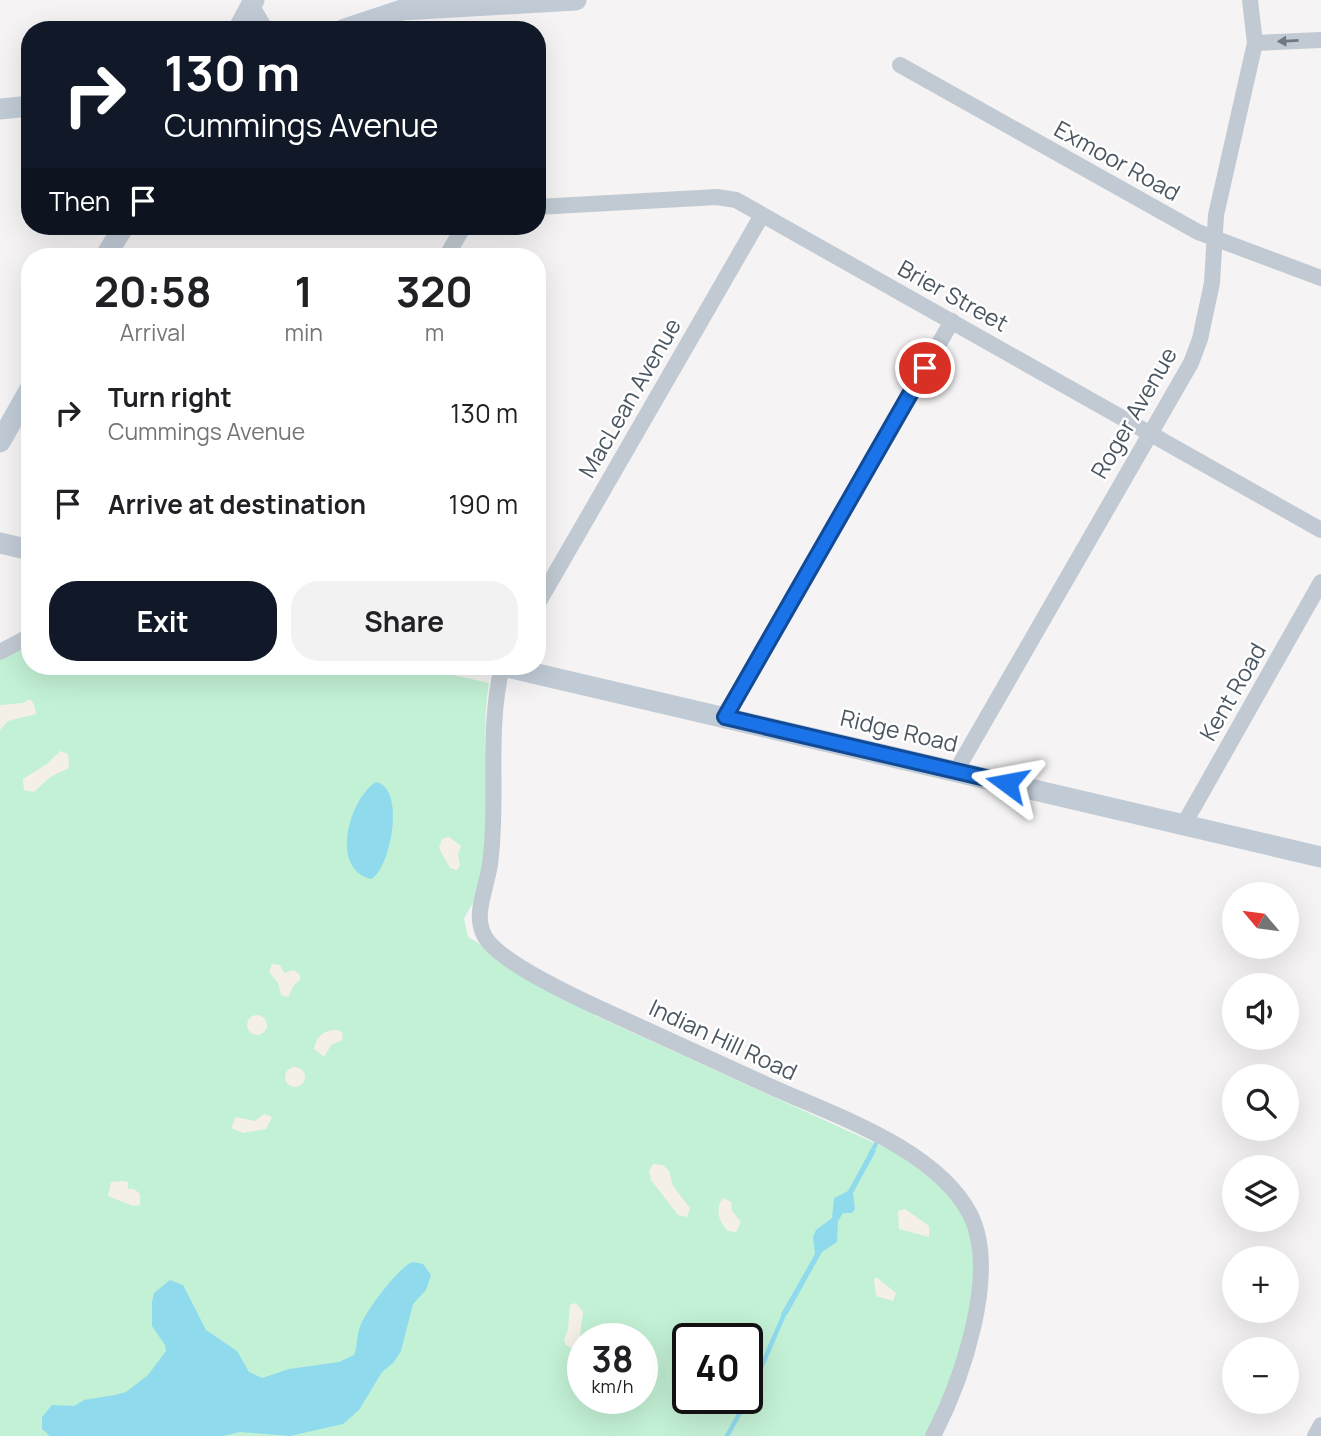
<!DOCTYPE html>
<meta charset="utf-8">
<style>
body{margin:0;font-family:Manrope,sans-serif;background:#f2f2f2;color:#202124;height:100vh;display:flex;flex-direction:column;font-size:26px;white-space:nowrap}
*{box-sizing:border-box;margin:0}
p{font-size:23px;color:#757577}
.icon{flex:none;width:38px;height:38px;fill:none;stroke:currentColor;stroke-width:2;stroke-linecap:round;stroke-linejoin:round}
.map{position:relative;flex:1;overflow:hidden}
.panel{position:absolute;left:21px;top:248px;width:525px;height:427px;display:flex;flex-direction:column;background:#fff;border-radius:28px;box-shadow:0 7px 28px #0002}
.panel>*{flex:none}
.hud{position:absolute;left:21px;top:21px;width:525px;height:214px;border-radius:28px;box-shadow:0 7px 28px #0002;background:#111827;color:#fff;overflow:hidden}
.needle{width:46px;rotate:299deg}
.controls{position:absolute;left:1222px;top:882px;display:grid;gap:14px}
.controls a{display:grid;place-items:center;width:77px;height:77px;border-radius:50%;background:#fff;box-shadow:0 7px 28px #0002;font-size:35px}
.speed{position:absolute;left:567px;top:1323px;display:flex;gap:14px;font-size:35px;font-weight:700;text-align:center}
.speed>*{display:grid;place-content:center;width:91px;height:91px;border-radius:50%;background:#fff;box-shadow:0 7px 28px #0002;line-height:1}
.speed small{font-size:18px;font-weight:400}
.speed .limit{border:4px solid #111;border-radius:10px;background:#fff;color:#111}
.pin{position:absolute;display:grid;place-items:center;width:60px;height:60px;color:#fff;margin:-30px;border:4px solid #fff;border-radius:50%;box-shadow:0 2px 7px #0007}
.me{position:absolute;width:77px;margin:-38px;rotate:283deg;stroke-linejoin:round;filter:drop-shadow(0 0 5px #0008)}
.turn{display:flex;align-items:center;gap:24px;height:147px;padding:0 28px;font-size:32px}
.turn .icon{width:91px;height:91px;stroke-width:2.5}
.turn b{display:block;font-size:49px;line-height:60px}
.then{display:flex;align-items:center;height:66px;padding:0 28px;background:#0003;gap:14px;font-size:26px}
.eta{display:flex;justify-content:space-evenly;align-items:center;height:119px;text-align:center}
.eta b{font-size:42px;font-weight:700;line-height:49px}
.cta{display:flex;gap:14px;margin-top:auto;padding:14px 28px}
.cta a{flex:1;height:80px;border-radius:28px;background:#111827;color:#fff;font-size:28px;font-weight:700;line-height:80px;text-align:center}
.cta a+a{background:#f2f2f2;color:#202124}
ul{padding:0;list-style:none}
li{display:flex;align-items:center;gap:21px;height:91px;padding:0 28px}
li div{flex:1}
li b{display:block;font-size:26px}
li em{font-style:normal}
.map>svg:first-child{display:block}
.green{fill:#c3f1d5;fill-rule:evenodd}
.sand{fill:#f5f0e5}
.water{fill:#90daee}
.lines{fill:none;stroke-linecap:round;stroke-linejoin:round}
.stream{stroke:#90daee;stroke-width:4.5}
.street{stroke:#c1cad2;stroke-width:16}
.secondary{stroke:#c1cbd6;stroke-width:21}
.oneway{fill:#6e7983}
.route-casing{stroke:#114b97;stroke-width:18}
.route{stroke:#1a73e8;stroke-width:12}
.labels{text-anchor:middle;stroke-width:5;stroke-linejoin:round;paint-order:stroke}
.street-label{font-size:23px;fill:#4a5661;stroke:#fff}
</style>
<div class="map">
<svg width="1321" height="1436" viewBox="0 0 1321 1436">
<rect width="100%" height="100%" fill="#f5f3f3"/>
<path class="green" d="M30 643V667H418L489 683C477 752 501 827 477 895 474 903 467 911 464 919L468 937 596 1016 892 1151C916 1167 944 1185 961 1210 985 1245 969 1340 954 1377 946 1397 936 1417 927 1436H0V660ZM583 1339H642V1398H583ZM688 1339H747V1398H688Z"/>
<g class="sand">
<polygon points="30,699 34,704 36,714 8,721 0,730 0,705 23,703"/>
<polygon points="60,751 68,754 69,768 50,777 34,792 24,790 23,779 47,764"/>
<polygon points="449,837 461,846 458,855 460,865 457,870 450,868 439,848 442,839"/>
<polygon points="272,964 280,965 284,973 294,970 300,975 300,980 294,985 288,997 281,995 278,983 269,972"/>
<circle cx="257" cy="1025" r="10"/>
<path d="M338 1030 343 1033 342 1040 331 1045 324 1057 314 1049C316 1036 325 1029 338 1030Z"/>
<circle cx="295" cy="1077" r="10"/>
<polygon points="264,1114 272,1117 266,1129 243,1133 231,1128 236,1117 255,1121"/>
<polygon points="653,1164 663,1165 669,1171 673,1186 690,1208 687,1217 678,1215 651,1180 649,1171"/>
<polygon points="123,1181 128,1182 128,1189 134,1189 140,1194 140,1205 133,1206 108,1196 111,1182"/>
<path d="M724 1198 731 1202 732 1211 741 1222 736 1232 728 1231C719 1223 714 1206 724 1198Z"/>
<polygon points="905,1209 929,1226 929,1237 899,1229 898,1211"/>
<polygon points="876,1277 896,1293 893,1301 876,1296 874,1280"/>
<polygon points="576,1303 583,1312 580,1335 583,1349 579,1351 566,1345 564,1340 568,1329 570,1305"/>
</g>
<g class="water">
<path d="M376 782C406 788 391 868 371 879 329 869 349 799 376 782Z"/>
<polygon points="871,1149 876,1151 853,1193 855,1209 852,1213 843,1213 838,1221 837,1242 822,1252 787,1315 781,1314 815,1254 813,1237 816,1230 832,1218 834,1198 848,1191"/>
<path d="M413 1262 423 1264 431 1275 426 1290 413 1304 401 1351 393 1363 382 1372 359 1410 343 1424 290 1436 240 1432 223 1436H50L42 1429V1417L52 1405 74 1406 84 1400 115 1395 126 1392 148 1375 166 1351 165 1345 152 1326V1302L154 1293 170 1280 183 1285 206 1330 237 1351 249 1372 262 1378 289 1369 339 1362 354 1355C358 1346 356 1336 360 1327 364 1313 400 1265 413 1262Z"/>
</g>
<g class="lines">
<g class="stream">
<polyline points="870,1155 876,1144"/>
<polyline points="727,1436 747,1400 786,1310"/>
</g>
<g class="street">
<polyline points="1255,43 1321,40"/>
<polyline points="900,65 1198,232 1321,278"/>
<polyline points="537,207 717,197 736,200 1321,530"/>
<polyline points="446,257 464,226"/>
<polyline points="537,605 762,215"/>
<polyline points="0,652 30,636"/>
<path d="M502 667C486 734 499 797 490 864 487 888 472 915 485 937 500 962 571 995 599 1008 654 1033 709 1058 765 1084 830 1114 935 1147 970 1214 1000 1273 961 1382 933 1436"/>
<polyline points="725,717 952,321"/>
<polyline points="956,771 1191,363 1200,339 1212,283 1216,215 1255,43 1250,0"/>
<polyline points="1184,824 1321,582"/>
<polyline points="1315,1436 1321,1425"/>
</g>
<g class="secondary">
<polyline points="250,8 263,30"/>
<polyline points="238,30 254,0"/>
<polyline points="342,30 402,10 576,0"/>
<polyline points="0,109 30,106"/>
<polyline points="105,257 124,226"/>
<polyline points="0,442 30,389"/>
<polyline points="0,543 30,550"/>
<polyline points="507,667 1321,857"/>
</g>
</g>
<defs><path id="oneway-solid" d="M-6-.8H1V-3.2L6.5 0L1 3.2V.8H-6Z" transform="scale(1.75)"/></defs>
<use class="oneway" href="#oneway-solid" transform="translate(1288 41) rotate(177)"/>
<g class="lines">
<defs>
<polyline id="route" points="925,368 725,717 1007,783"/>
</defs>
<use href="#route" class="route-casing"/>
<use href="#route" class="route"/>
</g>
<g class="labels">
<g class="street-label">
<text transform="translate(1117 161) rotate(29)" y="8">Exmoor Road</text>
<text transform="translate(953 296) rotate(29)" y="8">Brier Street</text>
<text transform="translate(630 398) rotate(-60)" y="8">MacLean Avenue</text>
<text transform="translate(1134 413) rotate(-60)" y="8">Roger Avenue</text>
<text transform="translate(1233 692) rotate(-60)" y="8">Kent Road</text>
<text transform="translate(899 731) rotate(13)" y="8">Ridge Road</text>
<text transform="translate(723 1040) rotate(25)" y="8">Indian Hill Road</text>
</g>
</g>
</svg>
<div class="controls">
<a><svg class="needle" viewBox="-14 -14 28 28"><path d="M0-13l5 13h-10z" fill="#e53935"/><path d="M0 13l5-13h-10z" fill="#757577"/></svg></a>
<a><svg class="icon" aria-label="sound" viewBox="0 0 24 24"><path d="M4 9h4l5-4v14l-5-4H4zM17 9q2 3 0 6"/></svg></a>
<a><svg class="icon" aria-label="search" viewBox="0 0 24 24"><circle cx="10" cy="10" r="6"/><path d="M15 15l6 6"/></svg></a>
<a><svg class="icon" aria-label="layers" viewBox="0 0 24 24"><path d="M12 4l9 5-9 5-9-5zM3 14l9 5 9-5"/></svg></a>
<a>+</a>
<a>−</a>
</div>
<div class="speed"><div>38<small>km/h</small></div><div class="limit">40</div></div>
<div class="pin" style="left:925px;top:368px;background:#d93025"><svg class="icon" aria-label="arrive" viewBox="0 0 24 24"><path d="M6 21V4h12l-3 4 3 4H6"/></svg></div>
<svg class="me" style="left:1007px;top:783px" viewBox="-20 -20 40 40"><path d="M0-17L14 15 0 8-14 15z" fill="#1a73e8" stroke="#fff" stroke-width="4"/></svg>
<div class="hud">
<div class="turn"><svg class="icon" aria-label="right" viewBox="0 0 24 24"><path d="M7 20v-9h11M14 6l5 5-5 5"/></svg><div><b>130 m</b>Cummings Avenue</div></div>
<div class="then">Then<svg class="icon" aria-label="arrive" viewBox="0 0 24 24"><path d="M6 21V4h12l-3 4 3 4H6"/></svg></div>
</div>
<section class="panel">
<div class="eta">
<div><b>20:58</b><p>Arrival</p></div>
<div><b>1</b><p>min</p></div>
<div><b>320</b><p>m</p></div>
</div>
<ul>
<li><svg class="icon" aria-label="right" viewBox="0 0 24 24"><path d="M7 20v-9h11M14 6l5 5-5 5"/></svg><div><b>Turn right</b><p>Cummings Avenue</p></div><em>130 m</em></li>
<li><svg class="icon" aria-label="arrive" viewBox="0 0 24 24"><path d="M6 21V4h12l-3 4 3 4H6"/></svg><div><b>Arrive at destination</b></div><em>190 m</em></li>
</ul>
<div class="cta"><a>Exit</a><a>Share</a></div>
</section>
</div>
